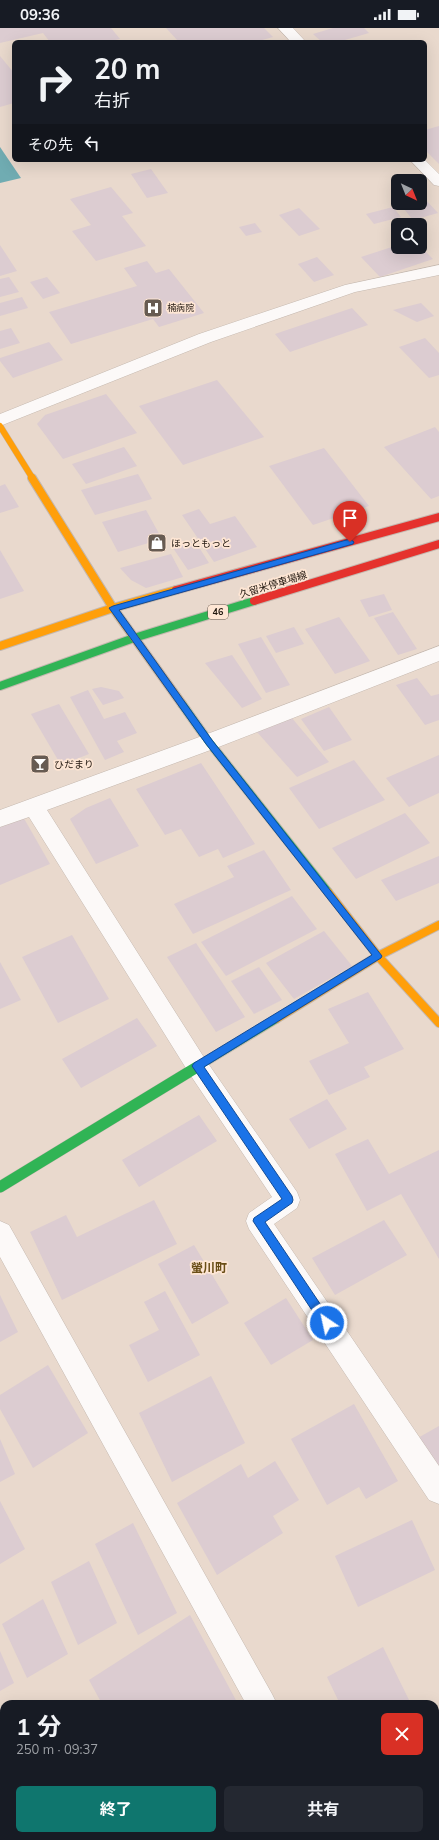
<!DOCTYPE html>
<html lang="ja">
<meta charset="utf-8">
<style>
body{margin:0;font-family:Mulish,"Noto Sans JP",sans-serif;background:#242831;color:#f1f3f6;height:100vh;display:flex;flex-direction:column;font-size:15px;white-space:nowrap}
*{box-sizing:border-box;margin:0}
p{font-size:13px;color:#9ea1a6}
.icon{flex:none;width:22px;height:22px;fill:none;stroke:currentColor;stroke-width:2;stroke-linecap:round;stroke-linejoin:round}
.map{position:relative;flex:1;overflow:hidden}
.sheet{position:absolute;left:0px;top:1672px;width:439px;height:140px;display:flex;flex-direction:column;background:#171b24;border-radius:12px 12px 0 0;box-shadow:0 4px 16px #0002}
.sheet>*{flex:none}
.guide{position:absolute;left:12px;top:12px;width:415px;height:122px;border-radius:6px;box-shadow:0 4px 16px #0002;background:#171b24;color:#f1f3f6;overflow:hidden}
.needle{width:26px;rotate:137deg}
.fabs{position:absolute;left:391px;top:146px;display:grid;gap:8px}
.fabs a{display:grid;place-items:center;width:36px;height:36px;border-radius:6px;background:#171b24;box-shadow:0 4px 16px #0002;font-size:20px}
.pin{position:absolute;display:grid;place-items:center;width:34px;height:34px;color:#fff;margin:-41px -17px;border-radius:50% 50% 50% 0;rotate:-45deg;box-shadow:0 0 4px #0007}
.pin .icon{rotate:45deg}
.me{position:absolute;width:44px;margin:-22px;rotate:326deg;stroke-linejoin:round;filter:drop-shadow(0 0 3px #0008)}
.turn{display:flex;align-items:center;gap:14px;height:84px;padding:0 16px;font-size:18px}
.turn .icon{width:52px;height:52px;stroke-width:2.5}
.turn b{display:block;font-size:28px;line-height:34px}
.then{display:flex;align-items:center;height:38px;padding:0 16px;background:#0003;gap:8px;font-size:15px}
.round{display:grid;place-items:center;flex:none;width:42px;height:42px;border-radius:6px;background:#242831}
.head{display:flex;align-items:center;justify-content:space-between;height:68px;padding:0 16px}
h1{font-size:24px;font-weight:700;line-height:30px}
.primary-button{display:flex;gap:8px;margin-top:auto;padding:8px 16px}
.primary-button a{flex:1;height:46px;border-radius:6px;background:#0f766e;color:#fff;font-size:16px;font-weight:700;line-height:46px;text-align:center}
.primary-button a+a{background:#242831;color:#f1f3f6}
.status{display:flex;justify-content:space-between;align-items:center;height:28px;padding:0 20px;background:#171b24;direction:ltr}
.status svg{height:11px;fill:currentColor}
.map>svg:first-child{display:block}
.water{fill:#70acb2}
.building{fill:#dcccd1}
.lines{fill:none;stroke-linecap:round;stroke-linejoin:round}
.street-casing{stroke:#c4b8af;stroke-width:1}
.fast-far1-casing{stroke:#c4b8af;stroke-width:10}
.fast-casing{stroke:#c4b8af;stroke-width:12}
.slow-far1-casing{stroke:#c4b8af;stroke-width:7}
.slow-casing{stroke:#c4b8af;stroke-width:10}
.jam-casing{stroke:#c4b8af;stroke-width:10}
.street{fill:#fcf9f8;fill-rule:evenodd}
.fast-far1{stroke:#30b455;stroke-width:8}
.fast{stroke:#30b455;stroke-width:11}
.slow-far1{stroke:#ff9f0a;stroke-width:6}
.slow{stroke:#ff9f0a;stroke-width:8}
.jam{stroke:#e5322d;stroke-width:8}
.route{fill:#1a73e8;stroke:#114b97}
.labels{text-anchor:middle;stroke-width:3.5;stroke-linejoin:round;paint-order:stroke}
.far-poi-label{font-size:9px;fill:#21170f;stroke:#fee6d4;text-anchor:start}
.shield{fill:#fee6d4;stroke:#63554a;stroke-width:1}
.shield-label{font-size:9px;font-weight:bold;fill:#21170f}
.poi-label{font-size:10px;fill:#21170f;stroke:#fee6d4;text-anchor:start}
.street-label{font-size:10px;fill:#21170f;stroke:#fee6d4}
.quarter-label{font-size:12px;font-weight:bold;fill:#6a4e16;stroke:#fee6d4}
</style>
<div class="status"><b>09:36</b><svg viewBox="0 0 49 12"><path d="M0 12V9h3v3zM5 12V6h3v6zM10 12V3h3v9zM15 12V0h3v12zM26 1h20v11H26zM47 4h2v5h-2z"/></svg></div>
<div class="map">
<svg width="439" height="1812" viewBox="0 0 439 1812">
<rect width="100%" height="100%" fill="#e9d9cd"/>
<polygon class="water" points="0,119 21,150 0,155"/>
<g class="building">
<polygon points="0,0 111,0 120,11 106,14 50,14 43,5 0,15"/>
<polygon points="166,0 264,0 273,9 255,14 179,14"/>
<polygon points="333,0 364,0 369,5 338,14 322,14 313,6"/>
<polygon points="0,28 14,45 14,75 0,79"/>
<polygon points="439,98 439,136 425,122 425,102"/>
<polygon points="151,141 168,165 147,170 131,146"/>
<polygon points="111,159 133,185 122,188 146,218 96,233 72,203 91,197 70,171"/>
<polygon points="424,170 438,185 413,192 400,176 420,175 420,171"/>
<polygon points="393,179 401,189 374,196 366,186"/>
<polygon points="299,180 320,201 299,208 279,187"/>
<polygon points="255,195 262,204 246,208 239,199"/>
<polygon points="0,217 17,243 0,248"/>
<polygon points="398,217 398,219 421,219 433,231 380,249 361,229"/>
<polygon points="317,229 334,247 314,254 298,236"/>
<polygon points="147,233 156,245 169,241 204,285 159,299 153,291 71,316 49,284 137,258 124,240"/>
<polygon points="9,249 19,264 0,269 0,251"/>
<polygon points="47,249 60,265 43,271 30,254"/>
<polygon points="22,269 28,280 0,288 0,275"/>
<polygon points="421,275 434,288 417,294 393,282"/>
<polygon points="352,280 368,297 290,324 275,306"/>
<polygon points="11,300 20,315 0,321 0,303"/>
<polygon points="425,310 439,325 439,347 429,350 399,319"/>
<polygon points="49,314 63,332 13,350 0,333 0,330"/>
<polygon points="217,352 264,409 183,437 139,378"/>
<polygon points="106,366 137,405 63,431 37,396 45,387"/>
<polygon points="435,399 439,404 439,468 431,471 384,419"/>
<polygon points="124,419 137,438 86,456 72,436"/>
<polygon points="324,420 369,478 313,497 269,438"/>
<polygon points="138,446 152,471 95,487 81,462"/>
<polygon points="5,456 19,479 0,485 0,458"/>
<polygon points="199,481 210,496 235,488 257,519 214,534 182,487"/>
<polygon points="146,482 162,511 118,524 102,494"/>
<polygon points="195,513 209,535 188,542 173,520"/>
<polygon points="0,522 24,563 0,571"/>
<polygon points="171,526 183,549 146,560 131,552 120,540"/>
<polygon points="384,566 392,582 369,589 360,572"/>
<polygon points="393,584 417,621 398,627 374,590"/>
<polygon points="339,589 370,633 335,646 305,601"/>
<polygon points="294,599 304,616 276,625 266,608"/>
<polygon points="261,609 290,657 266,665 238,616"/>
<polygon points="232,627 262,671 242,680 205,635"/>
<polygon points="417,650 431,668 439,666 439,692 425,697 396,657"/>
<polygon points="101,659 119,663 124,670 103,677 92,661"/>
<polygon points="88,662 104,691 125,684 137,705 117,713 124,724 105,732 70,669"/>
<polygon points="59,676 89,726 61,737 31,686"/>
<polygon points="329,679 352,712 324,723 301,691"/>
<polygon points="291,689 329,734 297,749 257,704"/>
<polygon points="439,727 439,765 409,779 386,750"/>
<polygon points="354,732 385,772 319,801 289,760"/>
<polygon points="201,735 255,816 223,830 218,821 199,829 181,801 165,807 136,761"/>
<polygon points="110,770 139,818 96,836 70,791 86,780"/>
<polygon points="405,785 430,815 356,851 332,820"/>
<polygon points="22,787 50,836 0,857 0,796"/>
<polygon points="264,822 291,862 193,906 174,876 234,849 227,838"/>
<polygon points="439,828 439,855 396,873 381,852"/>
<polygon points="292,868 317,901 226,948 201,914"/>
<polygon points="324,903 352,938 294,971 266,935"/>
<polygon points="72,907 109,971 58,995 22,929"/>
<polygon points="196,915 245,989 216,1004 167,929"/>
<polygon points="0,934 21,972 0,981"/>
<polygon points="259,939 282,972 254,986 231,953"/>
<polygon points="368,964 404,1021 364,1039 370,1049 329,1067 309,1033 349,1015 328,981"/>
<polygon points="137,990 157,1018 81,1060 62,1031"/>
<polygon points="327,1071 347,1101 309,1121 289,1091"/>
<polygon points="199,1087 217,1113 139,1159 122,1132"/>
<polygon points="368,1111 389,1146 439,1122 439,1231 401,1166 367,1183 335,1126"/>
<polygon points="154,1172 177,1216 62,1272 30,1204 66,1187 77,1209"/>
<polygon points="384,1192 407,1227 335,1267 312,1230"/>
<polygon points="194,1217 229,1275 192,1296 158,1236"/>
<polygon points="165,1263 200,1327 148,1354 129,1317 159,1302 144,1274"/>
<polygon points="0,1267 18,1304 0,1314"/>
<polygon points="286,1270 313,1312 271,1337 244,1295"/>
<polygon points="48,1337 88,1405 33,1440 0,1381 0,1367"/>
<polygon points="211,1348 245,1415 172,1454 139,1385"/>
<polygon points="354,1376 398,1453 366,1471 359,1459 327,1477 291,1411"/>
<polygon points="439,1398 439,1445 416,1411"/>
<polygon points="0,1411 15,1446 0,1454"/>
<polygon points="275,1433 299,1472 273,1488 283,1505 217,1547 177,1475 241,1436 248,1450"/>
<polygon points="0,1473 25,1521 0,1536"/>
<polygon points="412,1492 435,1542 358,1579 335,1528"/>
<polygon points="133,1495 177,1585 138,1607 95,1516"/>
<polygon points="89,1533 117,1595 78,1617 51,1554"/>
<polygon points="43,1571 68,1626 27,1650 2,1596"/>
<polygon points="190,1587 238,1676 102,1676 89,1652"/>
<polygon points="383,1619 409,1672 401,1676 340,1676 327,1649"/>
<polygon points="0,1623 14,1655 0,1663"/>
<polygon points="439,1682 439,1738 435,1729 435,1684"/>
<polygon points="37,1808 141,1808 141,1809 136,1812 38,1812"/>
<polygon points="201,1808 268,1808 270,1812 195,1812"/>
</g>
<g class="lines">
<defs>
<g id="street">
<polygon points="278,0 293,0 306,14 291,14"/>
<polygon points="410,132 425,132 439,146 439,158 434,157"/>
<polygon points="439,237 439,247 355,264 211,314 0,398 0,386 199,306 345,257"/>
<polygon points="439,618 439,633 216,720 47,782 205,1031 297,1164 300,1172 297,1180 274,1196 439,1438 439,1476 429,1472 249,1201 246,1193 249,1185 272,1169 189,1045 29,789 0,799 0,782 202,708"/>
<polygon points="0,1193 9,1197 272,1666 277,1676 246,1676 0,1229"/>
<polygon points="321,1808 352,1808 353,1812 322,1812"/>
</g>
<g id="fast-far1">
<polyline points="0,658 134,610 254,573"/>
<polyline points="182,676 209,714 328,864"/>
<polyline points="195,1040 276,991"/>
</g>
<polyline id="fast" points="0,1159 197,1039"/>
<polyline id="slow-far1" points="0,398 33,451"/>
<g id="slow">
<polyline points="32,450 113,580 182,676"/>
<polyline points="0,618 113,580 176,562"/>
<polyline points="328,864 378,928 439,995"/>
<polyline points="276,991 378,928 439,897"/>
</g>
<g id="jam">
<polyline points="176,562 439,489"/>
<polyline points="254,573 439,516"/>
</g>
</defs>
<use href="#street" class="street-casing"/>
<use href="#fast-far1" class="fast-far1-casing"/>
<use href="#fast" class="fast-casing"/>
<use href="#slow-far1" class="slow-far1-casing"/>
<use href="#slow" class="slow-casing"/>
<use href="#jam" class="jam-casing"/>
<use href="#street" class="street"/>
<use href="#fast-far1" class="fast-far1"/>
<use href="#fast" class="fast"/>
<use href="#slow-far1" class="slow-far1"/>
<use href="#slow" class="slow"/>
<use href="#jam" class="jam"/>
</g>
<polygon class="route" points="350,511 354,514 353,516 119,582 212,712 382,928 381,930 204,1039 292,1168 293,1172 292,1175 265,1194 331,1292 332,1295 331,1299 327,1300 323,1299 253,1193 254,1190 282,1171 192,1038 194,1035 372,927 206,716 109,580 113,578"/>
<defs>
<symbol id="hospital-square" viewBox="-11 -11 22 22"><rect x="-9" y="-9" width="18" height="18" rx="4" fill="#675b52" stroke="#fee6d4"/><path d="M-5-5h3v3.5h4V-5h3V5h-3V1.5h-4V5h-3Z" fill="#fff"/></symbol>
<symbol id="shop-square" viewBox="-11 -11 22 22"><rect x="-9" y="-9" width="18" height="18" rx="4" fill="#675b52" stroke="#fee6d4"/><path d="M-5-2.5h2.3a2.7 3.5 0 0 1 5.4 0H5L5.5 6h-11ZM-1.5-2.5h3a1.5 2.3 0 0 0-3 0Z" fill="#fff"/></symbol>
<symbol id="bar-square" viewBox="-11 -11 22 22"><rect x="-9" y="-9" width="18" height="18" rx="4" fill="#675b52" stroke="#fee6d4"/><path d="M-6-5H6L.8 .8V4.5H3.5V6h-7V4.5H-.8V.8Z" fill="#fff"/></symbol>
</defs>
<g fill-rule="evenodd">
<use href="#hospital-square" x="142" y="269" width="22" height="22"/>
<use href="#shop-square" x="146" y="504" width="22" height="22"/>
<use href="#bar-square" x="29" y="725" width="22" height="22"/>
</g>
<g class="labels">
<g class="far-poi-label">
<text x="167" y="283">楠病院</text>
</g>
<rect class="shield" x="208" y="577" width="20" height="14" rx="3"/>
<g class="shield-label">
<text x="218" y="587">46</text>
</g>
<g class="poi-label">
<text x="171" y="519">ほっともっと</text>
<text x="54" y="740">ひだまり</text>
</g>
<g class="street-label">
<text transform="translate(273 556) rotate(-17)" y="4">久留米停車場線</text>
</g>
<g class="quarter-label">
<text x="209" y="1244">螢川町</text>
</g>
</g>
</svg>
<div class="fabs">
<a><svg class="needle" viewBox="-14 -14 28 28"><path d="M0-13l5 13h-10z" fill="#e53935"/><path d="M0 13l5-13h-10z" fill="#9ea1a6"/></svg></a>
<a><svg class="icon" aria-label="search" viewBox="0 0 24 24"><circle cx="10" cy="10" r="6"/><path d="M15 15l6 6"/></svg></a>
</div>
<div class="pin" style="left:350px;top:514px;background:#d93025"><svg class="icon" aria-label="arrive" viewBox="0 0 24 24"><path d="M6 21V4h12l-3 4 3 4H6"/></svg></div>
<svg class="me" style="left:327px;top:1295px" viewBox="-20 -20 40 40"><circle r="17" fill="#1a73e8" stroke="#fff" stroke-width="3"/><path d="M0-11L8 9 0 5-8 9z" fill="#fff"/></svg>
<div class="guide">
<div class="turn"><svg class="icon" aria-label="right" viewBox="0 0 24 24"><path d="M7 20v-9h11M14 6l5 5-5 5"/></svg><div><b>20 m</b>右折</div></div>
<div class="then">その先<svg class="icon" aria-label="left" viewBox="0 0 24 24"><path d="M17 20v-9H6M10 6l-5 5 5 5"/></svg></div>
</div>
<section class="sheet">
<div class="head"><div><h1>1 分</h1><p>250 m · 09:37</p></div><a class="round" style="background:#d93025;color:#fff"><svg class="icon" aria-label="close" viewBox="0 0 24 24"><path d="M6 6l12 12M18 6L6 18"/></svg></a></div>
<div class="primary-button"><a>終了</a><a>共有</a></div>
</section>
</div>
